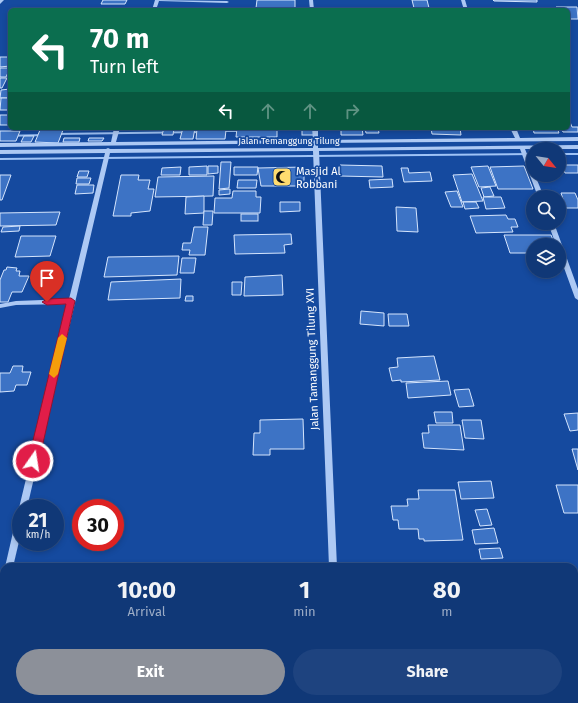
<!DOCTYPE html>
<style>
body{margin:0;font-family:"Fira Sans",sans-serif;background:#1e437f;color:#f1f3f6;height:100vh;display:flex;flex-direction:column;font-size:15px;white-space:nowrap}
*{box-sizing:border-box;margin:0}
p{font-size:13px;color:#9cacc6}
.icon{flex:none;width:22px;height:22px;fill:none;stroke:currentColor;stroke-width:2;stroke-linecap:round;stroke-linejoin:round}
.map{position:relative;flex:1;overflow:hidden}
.sheet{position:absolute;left:0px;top:563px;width:578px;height:140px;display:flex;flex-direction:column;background:#103877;border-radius:12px 12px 0 0;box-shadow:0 2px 6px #0003,0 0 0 1px #305289}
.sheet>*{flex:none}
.top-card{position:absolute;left:8px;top:8px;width:562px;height:122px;border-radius:6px;box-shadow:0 2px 6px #0003,0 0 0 1px #305289;background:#0b6e4f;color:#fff;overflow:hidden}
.needle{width:26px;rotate:120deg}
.fabs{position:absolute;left:526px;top:142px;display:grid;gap:8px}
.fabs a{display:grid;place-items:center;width:40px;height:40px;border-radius:50%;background:#103877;box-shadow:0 2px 6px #0003,0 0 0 1px #305289;font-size:20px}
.speed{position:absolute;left:12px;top:499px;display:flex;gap:8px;font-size:20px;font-weight:700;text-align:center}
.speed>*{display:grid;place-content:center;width:52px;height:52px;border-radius:50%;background:#103877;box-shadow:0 2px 6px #0003,0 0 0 1px #305289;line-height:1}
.speed small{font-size:10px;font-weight:400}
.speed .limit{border:6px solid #d22;background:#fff;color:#111}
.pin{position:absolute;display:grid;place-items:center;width:34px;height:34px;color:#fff;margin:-41px -17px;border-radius:50% 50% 50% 0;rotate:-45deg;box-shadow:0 0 4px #0007}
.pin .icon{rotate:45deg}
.me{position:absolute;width:44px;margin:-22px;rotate:13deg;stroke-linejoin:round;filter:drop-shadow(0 0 3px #0008)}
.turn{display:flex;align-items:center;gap:14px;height:84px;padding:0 16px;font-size:18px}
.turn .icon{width:52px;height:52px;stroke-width:2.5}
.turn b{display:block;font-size:28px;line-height:34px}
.lanes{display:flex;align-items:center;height:38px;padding:0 16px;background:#0003;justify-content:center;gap:20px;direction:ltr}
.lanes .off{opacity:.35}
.eta{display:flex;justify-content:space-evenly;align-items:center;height:68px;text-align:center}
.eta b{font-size:24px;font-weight:700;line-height:28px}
.button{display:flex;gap:8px;margin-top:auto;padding:8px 16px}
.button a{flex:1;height:46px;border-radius:24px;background:#8c9099;color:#fff;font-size:16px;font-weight:700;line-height:46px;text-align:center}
.button a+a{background:#1e437f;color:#f1f3f6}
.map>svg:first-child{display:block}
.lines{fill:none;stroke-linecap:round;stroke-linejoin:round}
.stream{fill:#9fc3f6;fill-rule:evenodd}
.building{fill:#3d73c5;stroke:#d5e5fd}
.minor{fill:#adc9f4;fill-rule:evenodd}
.route{fill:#e11d48;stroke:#92132f}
.slow{fill:#f59e0b}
.labels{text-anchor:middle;stroke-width:3.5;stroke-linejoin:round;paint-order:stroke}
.far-street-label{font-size:9px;fill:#fff;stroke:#154a9f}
.poi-label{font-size:11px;fill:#fff;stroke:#154a9f;text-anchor:start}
.street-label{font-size:11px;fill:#fff;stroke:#154a9f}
</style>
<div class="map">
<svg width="578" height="703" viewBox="0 0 578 703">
<rect width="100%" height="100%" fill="#154a9f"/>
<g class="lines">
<g class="stream">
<polygon points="348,128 349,129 347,130 270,131 268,130 270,129"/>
<polygon points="355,128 438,128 439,129 437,130 356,130 354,129"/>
<polygon points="452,128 512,128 510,129 454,129"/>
<polygon points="219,130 243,130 245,131 243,132 220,132 218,131"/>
<polygon points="203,131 205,132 204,133 54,135 52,134 54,133"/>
<polygon points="45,134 46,134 46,136 0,137 0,135"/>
<polygon points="533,153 533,155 0,160 0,158"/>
<rect x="559" y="153" width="19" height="2"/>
</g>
</g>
<g class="building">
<polygon points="103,0 127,0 125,4 101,4"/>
<polygon points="257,0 295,0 295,8 256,8"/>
<polygon points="412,0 427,0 429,8 414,8"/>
<polygon points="493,0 537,0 537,2 494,1"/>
<polygon points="556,7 577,7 578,19 568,19 568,10 557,10"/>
<polygon points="0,57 10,57 10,66 0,67"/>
<polygon points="0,68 10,68 6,77 0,77"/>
<polygon points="0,78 7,78 2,88 0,88"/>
<polygon points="10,89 10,98 0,98 1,90"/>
<polygon points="1,98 10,98 10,110 0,110"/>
<rect x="0" y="115" width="10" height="10"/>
<polygon points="568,117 572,127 578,127 578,132 563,132 561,128 568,128"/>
<polygon points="164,128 174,128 173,135 162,135"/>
<polygon points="183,128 195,128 193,139 180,139"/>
<polygon points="237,128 277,128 277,137 236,137"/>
<rect x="302" y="128" width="12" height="7"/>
<polygon points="341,128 362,128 363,135 341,135"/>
<polygon points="365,128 378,128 379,133 366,133"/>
<polygon points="431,128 460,128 461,135 432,134"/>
<polygon points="483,128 502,128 503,130 484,130"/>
<polygon points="533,128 557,128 559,133 534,133"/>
<polygon points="197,129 226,130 225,139 196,139"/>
<polygon points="40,130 63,130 58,143 35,142"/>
<polygon points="0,131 20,131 16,141 0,141"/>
<polygon points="24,136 34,136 31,142 21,142"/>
<polygon points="64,138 80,138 79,142 63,142"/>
<polygon points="89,138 104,138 102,141 88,141"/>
<polygon points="221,162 231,162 229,188 219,189"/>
<polygon points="340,165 382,166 383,177 340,176"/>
<polygon points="562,165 578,165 578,173 565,173"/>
<polygon points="207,166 207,175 189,175 189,167"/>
<polygon points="208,166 218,166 218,173 208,174"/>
<polygon points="488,166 496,186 479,187 471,167"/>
<polygon points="524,166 533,189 498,189 490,167"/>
<polygon points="181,167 180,175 161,175 162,168"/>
<polygon points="234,167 258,167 257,175 234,175"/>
<polygon points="304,167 304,186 261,186 258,168"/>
<polygon points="401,168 408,168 409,173 430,172 432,181 404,182"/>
<polygon points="79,171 89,171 87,177 77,177"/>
<polygon points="472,174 483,201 462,202 453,175"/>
<polygon points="0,175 11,175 2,200 0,200"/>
<polygon points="121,175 139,175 138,180 150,180 148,189 154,189 150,211 131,213 131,216 113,216"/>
<polygon points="214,176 213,196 155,197 158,177"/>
<polygon points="77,178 91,178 89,184 76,184"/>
<polygon points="392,179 393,187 370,188 369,180"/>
<polygon points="238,180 257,180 256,188 237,188"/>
<polygon points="77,185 94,185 93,193 75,194"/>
<polygon points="490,187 494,196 484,197 481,188"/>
<polygon points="230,189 230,194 219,195 219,190"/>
<polygon points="233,191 256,191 256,197 261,197 260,213 214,213 215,198 232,198"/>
<polygon points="457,191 463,207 451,207 445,192"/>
<polygon points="561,193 575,193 578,200 578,208 566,208"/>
<polygon points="204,196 204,213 185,214 186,197"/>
<polygon points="483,197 501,197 505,208 486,209"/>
<polygon points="280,202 300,202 300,211 280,212"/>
<polygon points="463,202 476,202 479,208 465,209"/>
<polygon points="396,207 416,208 418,232 397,231"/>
<polygon points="204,211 213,211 212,225 203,225"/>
<polygon points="60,212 56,225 0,226 0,213"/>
<rect x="241" y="214" width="17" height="7"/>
<polygon points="506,215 508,219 515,219 518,227 511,227 513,232 476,233 470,216"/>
<polygon points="20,226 19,231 1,232 3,227"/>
<polygon points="194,227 208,227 205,255 189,255 190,250 182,250 183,243 191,243"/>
<polygon points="291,234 292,244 284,245 285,253 235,254 234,235"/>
<polygon points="504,235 551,235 555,245 533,245 533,253 510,253"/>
<polygon points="21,236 56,236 50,256 15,257"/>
<polygon points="179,256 177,275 104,277 108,257"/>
<polygon points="182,258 196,258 194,273 180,273"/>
<polygon points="7,267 17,268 16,271 20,271 19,276 29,276 22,292 12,292 8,302 0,302 0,280 4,270 6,270"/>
<polygon points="282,275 283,295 244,296 245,277"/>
<polygon points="181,279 180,298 108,300 111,282"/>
<polygon points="232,282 242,282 241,295 232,295"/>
<polygon points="186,296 193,296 193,301 185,301"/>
<polygon points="361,311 384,313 384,326 360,324"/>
<polygon points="388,314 407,314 409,326 389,326"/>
<polygon points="434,356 440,380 401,382 401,380 392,381 389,368 398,367 397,358"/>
<polygon points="13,366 23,366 22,372 31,372 27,385 16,385 14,391 0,392 0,373 10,373"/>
<polygon points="448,381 451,395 408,398 406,383"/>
<polygon points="469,389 474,406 459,407 454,390"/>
<polygon points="434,412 452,412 453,423 436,423"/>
<polygon points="578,413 578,430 570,431 564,414"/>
<polygon points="303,419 304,449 270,449 270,455 253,455 254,433 260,433 260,420"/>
<polygon points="462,420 481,420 484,439 465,438"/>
<polygon points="428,425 460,425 464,450 424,448 422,433 429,433"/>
<polygon points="572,449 578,449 578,470"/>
<polygon points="491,481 494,498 461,499 458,482"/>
<polygon points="556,485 578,485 578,513 564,513"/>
<polygon points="418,490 455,490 463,540 424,541 424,539 419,539 418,529 399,529 398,520 393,520 391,506 408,506 407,499 419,499"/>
<polygon points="487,509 492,525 480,526 475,510"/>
<polygon points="494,528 498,543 475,544 472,530"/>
<polygon points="500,548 503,558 481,559 479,549"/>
<rect x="574" y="578" width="4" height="21"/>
<rect x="574" y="657" width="4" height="24"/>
</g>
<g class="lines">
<g class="minor">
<polygon points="0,0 4,0 0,4"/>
<polygon points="155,0 227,1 229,2 227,3 159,1 156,10 152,10"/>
<polygon points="309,0 313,0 314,10 310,10"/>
<polygon points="461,0 465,0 468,10 464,10"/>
<polygon points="114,128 120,128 116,142 313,140 312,128 318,128 318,140 515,138 510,128 516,128 520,138 578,137 578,141 318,143 318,148 578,145 578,149 525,149 533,169 533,175 535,175 544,197 538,197 520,149 319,151 337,567 329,567 313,151 110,153 27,508 21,508 21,511 20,511 19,508 68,304 16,305 0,308 0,304 16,301 69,299 105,153 0,154 0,150 106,149 108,148 110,149 313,148 313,143 0,147 0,143 111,142"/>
<polygon points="548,223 554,223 578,289 578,300 575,298 559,254 559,245 556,245"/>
<polygon points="21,511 21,533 13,567 5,567 17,515 18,512"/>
<polygon points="4,584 4,606 3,608 0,610 0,587 1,585"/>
<rect x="334" y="699" width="10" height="4"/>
</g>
</g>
<polygon class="route" points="71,298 75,301 39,461 37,465 33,466 30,465 28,461 66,304 47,305 42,302 47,299"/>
<polygon class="slow" points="62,334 67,338 58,374 54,378 49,374 58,338"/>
<defs>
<symbol id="mosque-square" viewBox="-11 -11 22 22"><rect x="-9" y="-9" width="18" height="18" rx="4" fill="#ffdc6f" stroke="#154a9f"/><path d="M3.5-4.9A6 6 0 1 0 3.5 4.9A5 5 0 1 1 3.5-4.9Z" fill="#111"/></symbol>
</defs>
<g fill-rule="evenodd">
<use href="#mosque-square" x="271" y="166" width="22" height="22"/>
</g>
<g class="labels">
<g class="far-street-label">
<text x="289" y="144">Jalan Temanggung Tilung</text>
</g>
<g class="poi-label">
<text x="296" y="175">Masjid Al<tspan x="296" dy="13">Robbani</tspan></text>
</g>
<g class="street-label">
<text transform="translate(312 359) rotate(-92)" y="4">Jalan Tamanggung Tilung XVI</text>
</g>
</g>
</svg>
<div class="fabs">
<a><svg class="needle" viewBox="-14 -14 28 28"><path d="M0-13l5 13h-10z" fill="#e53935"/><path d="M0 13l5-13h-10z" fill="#9cacc6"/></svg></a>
<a><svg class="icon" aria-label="search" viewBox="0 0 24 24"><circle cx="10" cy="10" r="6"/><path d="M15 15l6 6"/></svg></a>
<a><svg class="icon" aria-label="layers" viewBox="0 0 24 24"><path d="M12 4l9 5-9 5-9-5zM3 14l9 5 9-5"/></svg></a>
</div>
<div class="speed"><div>21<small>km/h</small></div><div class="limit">30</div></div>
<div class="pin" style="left:47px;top:302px;background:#d93025"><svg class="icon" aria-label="arrive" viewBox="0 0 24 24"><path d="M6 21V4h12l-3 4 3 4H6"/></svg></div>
<svg class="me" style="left:33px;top:461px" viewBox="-20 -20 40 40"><circle r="17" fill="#e11d48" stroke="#fff" stroke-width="3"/><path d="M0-11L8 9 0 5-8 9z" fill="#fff"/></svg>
<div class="top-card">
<div class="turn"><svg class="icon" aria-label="left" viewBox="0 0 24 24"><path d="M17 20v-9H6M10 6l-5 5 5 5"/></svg><div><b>70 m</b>Turn left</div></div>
<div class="lanes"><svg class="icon" aria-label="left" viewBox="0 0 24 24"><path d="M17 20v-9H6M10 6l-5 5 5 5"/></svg><svg class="icon off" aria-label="ahead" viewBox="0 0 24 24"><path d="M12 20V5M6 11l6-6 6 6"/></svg><svg class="icon off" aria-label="ahead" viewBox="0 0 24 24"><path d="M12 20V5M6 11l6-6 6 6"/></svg><svg class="icon off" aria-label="right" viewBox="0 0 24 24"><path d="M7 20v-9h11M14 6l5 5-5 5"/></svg></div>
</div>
<section class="sheet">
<div class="eta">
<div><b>10:00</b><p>Arrival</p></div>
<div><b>1</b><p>min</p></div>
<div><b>80</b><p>m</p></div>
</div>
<div class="button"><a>Exit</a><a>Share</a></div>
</section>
</div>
